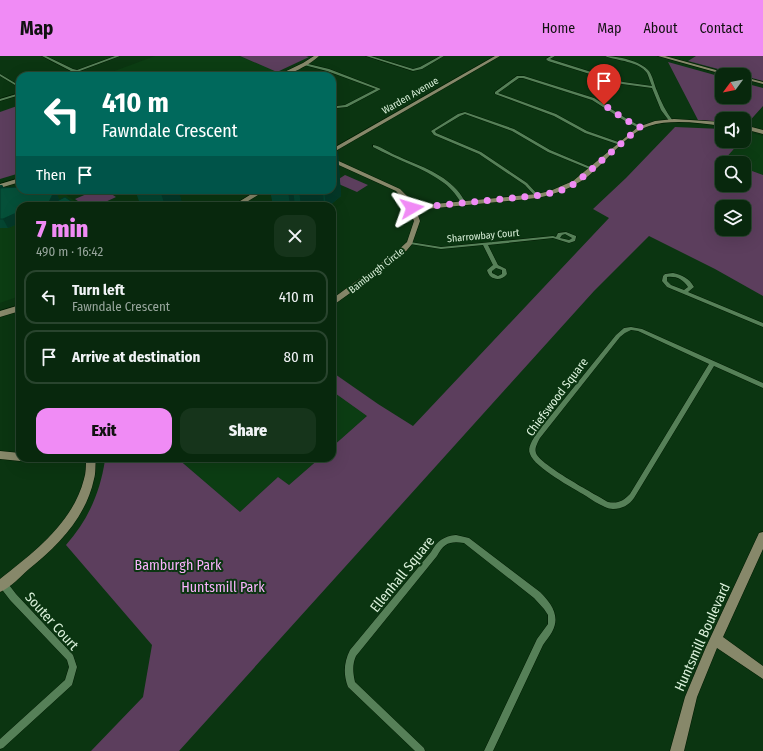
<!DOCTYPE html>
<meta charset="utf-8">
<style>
body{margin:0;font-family:"Fira Sans Condensed",sans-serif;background:#16341b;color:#f1f3f6;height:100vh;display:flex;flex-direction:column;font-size:15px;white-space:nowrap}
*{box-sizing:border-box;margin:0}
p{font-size:13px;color:#98a69d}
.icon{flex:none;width:22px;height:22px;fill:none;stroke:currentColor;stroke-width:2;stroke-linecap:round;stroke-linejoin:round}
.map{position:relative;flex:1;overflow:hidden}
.panel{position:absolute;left:16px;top:146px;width:320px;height:260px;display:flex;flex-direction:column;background:#08280d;border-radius:12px;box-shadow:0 4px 16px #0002,0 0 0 1px #29442e}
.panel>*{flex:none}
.top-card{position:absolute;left:16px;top:16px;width:320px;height:122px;border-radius:12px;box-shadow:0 4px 16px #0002,0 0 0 1px #29442e;background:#00695c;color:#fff;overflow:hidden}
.needle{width:26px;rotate:238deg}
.tools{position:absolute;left:715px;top:12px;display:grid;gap:8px}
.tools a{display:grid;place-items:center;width:36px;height:36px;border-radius:8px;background:#08280d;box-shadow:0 4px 16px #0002,0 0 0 1px #29442e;font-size:20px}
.pin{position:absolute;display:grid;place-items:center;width:34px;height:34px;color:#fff;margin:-41px -17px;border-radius:50% 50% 50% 0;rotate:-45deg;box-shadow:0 0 4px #0007}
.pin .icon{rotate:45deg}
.me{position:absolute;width:44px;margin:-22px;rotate:83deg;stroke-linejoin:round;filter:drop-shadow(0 0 3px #0008)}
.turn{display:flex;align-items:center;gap:14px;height:84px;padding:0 20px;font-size:18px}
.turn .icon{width:52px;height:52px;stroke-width:2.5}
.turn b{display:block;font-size:28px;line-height:34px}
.then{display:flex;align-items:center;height:38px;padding:0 20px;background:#0003;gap:8px;font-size:15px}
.round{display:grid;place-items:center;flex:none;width:42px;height:42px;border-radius:12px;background:#16341b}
.summary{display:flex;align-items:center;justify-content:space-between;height:68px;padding:0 20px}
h1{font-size:24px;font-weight:800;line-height:30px;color:#f08bf5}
.action{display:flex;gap:8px;margin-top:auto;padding:8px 20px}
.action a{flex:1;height:46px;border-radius:12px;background:#f08bf5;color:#111;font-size:16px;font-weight:800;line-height:46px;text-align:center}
.action a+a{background:#16341b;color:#f1f3f6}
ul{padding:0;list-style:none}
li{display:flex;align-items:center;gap:12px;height:54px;margin:0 8px 6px;padding:0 12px;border:2px solid #29442e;border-radius:12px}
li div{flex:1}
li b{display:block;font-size:15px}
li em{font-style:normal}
header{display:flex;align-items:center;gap:24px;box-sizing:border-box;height:56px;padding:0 20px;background:#f08bf5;color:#111}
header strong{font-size:19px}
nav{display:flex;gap:22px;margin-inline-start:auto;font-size:14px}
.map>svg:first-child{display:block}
.built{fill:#0c3d13}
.green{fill:#5c3e5d;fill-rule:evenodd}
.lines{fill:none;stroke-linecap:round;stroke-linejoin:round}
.street-casing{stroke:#001a02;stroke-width:1}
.secondary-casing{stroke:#001a02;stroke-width:1}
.street{fill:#568058;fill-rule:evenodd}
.secondary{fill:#87886a;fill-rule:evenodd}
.wall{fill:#044531}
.shaded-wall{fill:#043828}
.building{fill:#055039;stroke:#043828}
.route{stroke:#f08bf5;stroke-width:7;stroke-dasharray:0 12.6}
.labels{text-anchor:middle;stroke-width:4;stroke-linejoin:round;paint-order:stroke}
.far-street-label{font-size:10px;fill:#dbf1db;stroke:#0b3511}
.street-label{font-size:12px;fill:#dbf1db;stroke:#0b3511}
.near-park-label{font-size:14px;fill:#fab2fd;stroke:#0b3511}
.near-street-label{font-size:14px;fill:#dbf1db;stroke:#0b3511}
</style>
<header>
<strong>Map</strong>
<nav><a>Home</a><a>Map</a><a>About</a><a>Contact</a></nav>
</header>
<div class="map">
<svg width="763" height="695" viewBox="0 0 763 695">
<rect width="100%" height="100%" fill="#0b3511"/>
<g class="built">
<polygon points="155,0 239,0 277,16 267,20 101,20"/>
<polygon points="748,76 763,80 763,119 744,112 744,107 731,107 724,104 741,85 744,85 744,81"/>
<polygon points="20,130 20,134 59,134 82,150 20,150 20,240 0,247 0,136"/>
<polygon points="332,335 367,360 332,391"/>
<polygon points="177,402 320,402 289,429 278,421 240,456"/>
</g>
<g class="green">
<polygon points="240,0 306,0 309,1 277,16"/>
<polygon points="696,0 763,0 763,25 688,5"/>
<polygon points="668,6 722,21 722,41 744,41 744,27 763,32 763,50 746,69 744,68 744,63 722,63 722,66 698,64"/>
<polygon points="20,49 20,117 0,123 0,56"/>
<path d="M675 71 722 73V85H741L724 104 731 107H722V129H744V112L763 119V240L715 213 649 180 594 235 179 695H91L143 641 152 589 66 489C88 464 100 437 105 404L112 402H177L240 456 278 421 289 429 320 402H332V391L367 360 332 335V316L378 348 413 370 609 162 593 153 626 122ZM722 151H744V173H722Z"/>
<polygon points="345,119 368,129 357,136 334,126"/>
<path d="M96 134H105L116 141C99 149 92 155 75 143Z"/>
</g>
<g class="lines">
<defs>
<g id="street">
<polygon points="42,0 46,0 73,13 77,14 115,0 120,0 77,16 71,15"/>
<polygon points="366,0 371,0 413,13 420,11 440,0 444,0 422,13 413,15"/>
<path d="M551 0H555L550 3 623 26 652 30C650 26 649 21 647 17 639 5 617 5 605 0 617 0 641 5 649 15 653 21 654 28 657 35 661 46 666 56 673 65L670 66 661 54 652 32 622 28 548 5 546 3Z"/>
<polygon points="304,7 329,13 381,33 347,51 337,52 332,50 332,48 337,50 345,49 376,33 327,15 304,9"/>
<polygon points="0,18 20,30 20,32 0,20"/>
<polygon points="517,20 524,20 594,42 627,63 642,71 639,72 625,65 592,44 523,22 519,22 498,37 556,58 587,75 621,87 621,89 620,89 585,77 554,60 495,38 495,36"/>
<polygon points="20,37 20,39 0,45 0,43"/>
<polygon points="465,56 514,73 550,94 595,113 592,114 548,96 512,75 465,58 460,60 435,75 436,77 481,96 527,127 539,140 536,141 525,129 479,98 434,79 431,75 458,58"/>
<path d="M373 89C380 90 388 96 395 99 417 109 441 116 457 134 461 138 463 143 466 147L462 148C457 140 452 133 444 127 423 111 396 104 373 91Z"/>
<path d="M566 176 576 180V181L575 185 569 187 553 182 488 189 498 209 506 213 507 218C501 226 489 224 487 214L493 209 483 189 441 193 410 188 408 187 410 186 441 191 553 180 556 181 558 177ZM565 178 572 182 571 183 569 184 560 182 562 179ZM496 212 502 214V218L498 220 492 217V215Z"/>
<path d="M673 217C682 219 689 222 694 231L688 236 763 267V271L667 231 662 225 663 220 665 218ZM667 221C676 220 683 223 688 231L684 234 671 229 667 225Z"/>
<path d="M631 271 642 273 763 327V332L714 310 634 442C629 449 622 453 613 453 611 453 607 452 605 451 598 448 592 444 586 440 573 432 535 412 530 398 527 391 533 384 536 378L616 279 624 272ZM631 274 638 275 709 308 630 438C623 445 618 448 608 446 595 438 540 409 536 397 534 392 538 386 540 382L620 281 625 277Z"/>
<path d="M456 479 469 482 540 536C551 547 561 560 552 576 550 580 546 584 543 589L493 695H484L537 583 548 568V559L544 553 534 542 464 487C450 485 444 487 437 500L356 600C352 609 353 617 355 626L424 692 425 695H415L348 631C343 618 344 606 350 594L431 496C437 485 444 480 456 479Z"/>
<polygon points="3,524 6,525 16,538 73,599 77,611 72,629 3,692 0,693 0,683 65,624 69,611 67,604 10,544 0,531 0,526"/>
</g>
<g id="secondary">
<path d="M314 0H319C309 9 290 20 276 20L303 7Z"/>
<polygon points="495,0 500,0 332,97 332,93"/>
<polygon points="658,0 665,0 734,19 726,19"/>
<polygon points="744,21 763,26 763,28 744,23"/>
<path d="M674 63 722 66V70C698 67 672 63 649 70 628 76 605 107 587 121 572 132 556 138 537 142L416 154 420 165 412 188 402 200 332 250V243L396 196 407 186 414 165 405 145 396 135 332 106V102L400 133 410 143 414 150 537 138 550 135 573 125 638 71 655 65Z"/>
<polygon points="744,69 763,74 763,78 744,73"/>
<polygon points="20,122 20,126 0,132 0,128"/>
<polygon points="258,134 266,134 240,150 232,150"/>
<polygon points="20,249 20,255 0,261 0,255"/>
<polygon points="0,395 20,397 20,402 24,402 20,405 0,403"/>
<path d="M86 402H96C95 409 96 417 94 423 86 461 58 490 29 513 20 521 11 531 0 536V523C33 497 73 467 84 423 86 417 86 409 86 402Z"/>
<polygon points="763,476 763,493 723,581 763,610 763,623 717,592 697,641 684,695 670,695 685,641 706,591 759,477"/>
</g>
</defs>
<use href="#street" class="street-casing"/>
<use href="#secondary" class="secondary-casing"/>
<use href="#street" class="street"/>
<use href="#secondary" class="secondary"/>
</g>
<g class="wall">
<polygon points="335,95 338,96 341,140 329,150 273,150 270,134 332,134"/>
<polygon points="0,129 2,129 4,132 55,134 59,143 58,144 78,150 20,150 20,167 8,172 0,172"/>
<polygon points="135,134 178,134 183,150 147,150 139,145"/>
</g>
<g class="shaded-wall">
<polygon points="338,96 341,140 329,150 326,150 324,134 332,134 332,101"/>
<polygon points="2,129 7,137 0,133 0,131"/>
<polygon points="55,134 59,143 55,150 47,150"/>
<polygon points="160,134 178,134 183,150 165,150"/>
<polygon points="288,134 293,134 295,150 290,150"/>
<polygon points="299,134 323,134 324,150 301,150"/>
<polygon points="14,158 19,167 8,172 3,163"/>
</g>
<g class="building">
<polygon points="332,92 335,92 335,95 338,96 332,101"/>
<polygon points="20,131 20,134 55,134 47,150 65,141 78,150 20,150 20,158 14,158 3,163 0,163 0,132"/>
</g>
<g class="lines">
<polyline class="route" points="412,152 543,139 566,133 577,126 640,71 626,64 604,49"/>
</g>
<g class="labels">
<g class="far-street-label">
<text transform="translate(410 39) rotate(-30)" y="4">Warden Avenue</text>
<text transform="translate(483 179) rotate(-5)" y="4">Sharrowbay Court</text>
<text transform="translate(376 214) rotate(-38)" y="4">Bamburgh Circle</text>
</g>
<g class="street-label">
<text transform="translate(557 341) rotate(-53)" y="4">Chiefswood Square</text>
</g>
<g class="near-park-label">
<text x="178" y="514">Bamburgh Park</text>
<text x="223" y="536">Huntsmill Park</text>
</g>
<g class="near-street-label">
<text transform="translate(402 518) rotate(-51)" y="5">Ellenhall Square</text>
<text transform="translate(52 565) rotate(48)" y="5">Souter Court</text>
<text transform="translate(702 581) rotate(-66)" y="5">Huntsmill Boulevard</text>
</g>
</g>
</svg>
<div class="tools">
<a><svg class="needle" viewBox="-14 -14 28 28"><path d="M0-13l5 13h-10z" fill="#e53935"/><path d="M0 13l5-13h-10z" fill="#98a69d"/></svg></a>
<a><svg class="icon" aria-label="sound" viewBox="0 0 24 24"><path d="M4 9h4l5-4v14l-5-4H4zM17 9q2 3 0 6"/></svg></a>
<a><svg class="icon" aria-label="search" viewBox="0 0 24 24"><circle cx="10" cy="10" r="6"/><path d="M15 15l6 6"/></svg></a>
<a><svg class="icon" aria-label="layers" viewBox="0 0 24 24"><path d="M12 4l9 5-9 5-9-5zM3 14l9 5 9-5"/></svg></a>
</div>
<div class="pin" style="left:604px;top:49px;background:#d93025"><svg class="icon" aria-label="arrive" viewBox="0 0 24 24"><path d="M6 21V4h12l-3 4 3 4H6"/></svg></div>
<svg class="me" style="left:412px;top:152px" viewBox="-20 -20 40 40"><path d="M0-17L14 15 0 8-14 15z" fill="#f08bf5" stroke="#fff" stroke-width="4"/></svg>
<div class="top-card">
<div class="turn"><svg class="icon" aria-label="left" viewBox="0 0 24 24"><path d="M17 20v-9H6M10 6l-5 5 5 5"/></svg><div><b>410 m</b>Fawndale Crescent</div></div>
<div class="then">Then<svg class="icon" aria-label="arrive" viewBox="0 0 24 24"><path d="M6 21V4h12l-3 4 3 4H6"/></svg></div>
</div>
<section class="panel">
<div class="summary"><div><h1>7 min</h1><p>490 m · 16:42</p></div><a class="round"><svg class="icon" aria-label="close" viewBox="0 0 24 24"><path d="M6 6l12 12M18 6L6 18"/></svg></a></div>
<ul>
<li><svg class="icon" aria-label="left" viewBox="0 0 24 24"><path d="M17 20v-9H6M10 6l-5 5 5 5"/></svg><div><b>Turn left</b><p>Fawndale Crescent</p></div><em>410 m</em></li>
<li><svg class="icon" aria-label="arrive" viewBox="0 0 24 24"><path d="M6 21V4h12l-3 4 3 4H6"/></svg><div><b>Arrive at destination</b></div><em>80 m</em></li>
</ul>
<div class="action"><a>Exit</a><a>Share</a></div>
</section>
</div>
